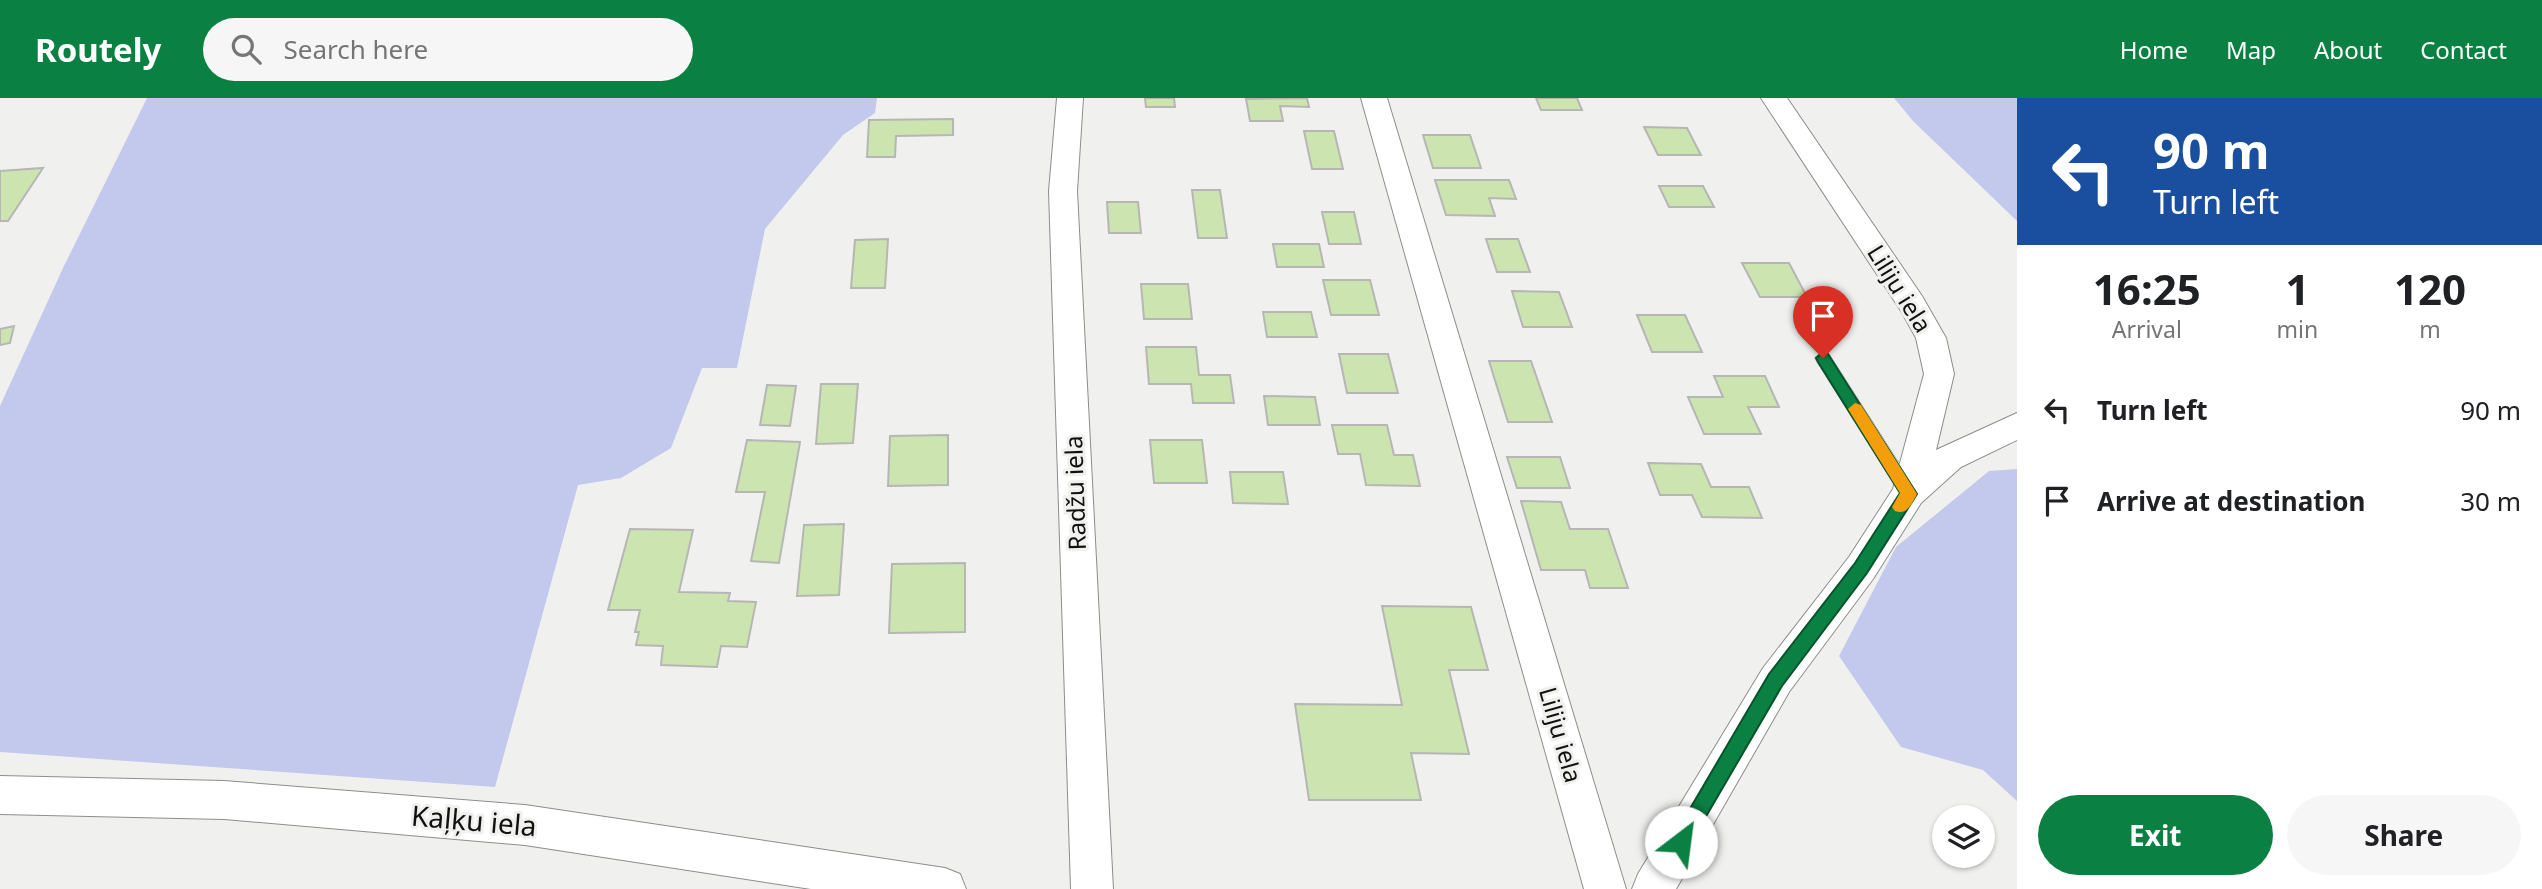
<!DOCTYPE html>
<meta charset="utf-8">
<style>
body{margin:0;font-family:"Noto Sans",sans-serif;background:#f6f6f6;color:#202124;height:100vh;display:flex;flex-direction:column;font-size:26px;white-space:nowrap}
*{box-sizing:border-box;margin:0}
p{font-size:23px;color:#757577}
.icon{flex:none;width:38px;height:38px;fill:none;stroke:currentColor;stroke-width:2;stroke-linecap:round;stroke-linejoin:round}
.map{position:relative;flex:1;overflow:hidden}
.details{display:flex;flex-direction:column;background:#fff;width:525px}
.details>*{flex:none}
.hud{background:#1a4fa0;color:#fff;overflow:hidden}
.tools{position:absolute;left:1932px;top:707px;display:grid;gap:14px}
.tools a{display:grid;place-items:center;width:63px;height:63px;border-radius:50%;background:#fff;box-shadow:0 2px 5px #0004;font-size:35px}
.pin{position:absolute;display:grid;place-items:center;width:60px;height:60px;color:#fff;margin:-72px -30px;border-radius:50% 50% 50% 0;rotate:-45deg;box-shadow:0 0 7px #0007}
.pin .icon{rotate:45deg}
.me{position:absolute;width:77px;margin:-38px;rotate:30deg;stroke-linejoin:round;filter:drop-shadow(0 0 5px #0008)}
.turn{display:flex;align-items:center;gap:24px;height:147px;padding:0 21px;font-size:32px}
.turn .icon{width:91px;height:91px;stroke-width:2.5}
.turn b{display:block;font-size:49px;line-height:60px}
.eta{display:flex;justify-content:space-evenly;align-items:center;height:119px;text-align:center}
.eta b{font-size:42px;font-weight:700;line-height:49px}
.button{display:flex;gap:14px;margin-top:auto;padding:14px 21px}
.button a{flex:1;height:80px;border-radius:42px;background:#0b8043;color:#fff;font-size:28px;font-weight:700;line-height:80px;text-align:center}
.button a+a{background:#f6f6f6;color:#202124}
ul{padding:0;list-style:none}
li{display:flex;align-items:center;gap:21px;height:91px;padding:0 21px}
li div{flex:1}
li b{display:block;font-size:26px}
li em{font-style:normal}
header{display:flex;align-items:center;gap:42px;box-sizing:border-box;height:98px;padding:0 35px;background:#0b8043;color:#fff}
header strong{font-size:33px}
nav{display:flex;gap:38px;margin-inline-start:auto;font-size:24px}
.search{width:490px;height:63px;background:#f6f6f6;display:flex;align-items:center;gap:18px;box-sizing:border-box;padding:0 24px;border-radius:38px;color:#757577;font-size:26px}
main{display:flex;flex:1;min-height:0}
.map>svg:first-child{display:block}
.green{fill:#c3c9ec}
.building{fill:#cce4af;stroke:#b6b7b4;stroke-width:2}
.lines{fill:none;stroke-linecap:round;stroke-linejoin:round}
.lane-casing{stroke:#8d8e8b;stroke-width:1}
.street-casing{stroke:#8d8e8b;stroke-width:2}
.lane{fill:#fff;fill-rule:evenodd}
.street{fill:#fff;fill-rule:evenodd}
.route{fill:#0b8043;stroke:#07532c;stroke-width:2}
.slow{fill:#f59e0b}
.labels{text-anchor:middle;stroke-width:6;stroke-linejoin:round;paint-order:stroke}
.street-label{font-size:24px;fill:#111110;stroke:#f0f1ee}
.near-street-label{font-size:28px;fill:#111110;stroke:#f0f1ee}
</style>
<header>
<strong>Routely</strong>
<div class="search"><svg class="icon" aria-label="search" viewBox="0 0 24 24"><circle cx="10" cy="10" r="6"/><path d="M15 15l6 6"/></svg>Search here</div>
<nav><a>Home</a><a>Map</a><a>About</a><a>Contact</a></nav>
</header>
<main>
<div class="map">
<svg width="2017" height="791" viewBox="0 0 2017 791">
<rect width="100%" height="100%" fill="#f0f1ee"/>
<g class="green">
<polygon points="147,0 877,0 875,15 843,37 765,131 737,270 702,270 671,350 621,380 578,387 495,689 0,654 0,308 63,170"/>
<polygon points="1894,0 2017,0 2017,123 1913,23"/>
<polygon points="2017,371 2017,703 1983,672 1901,649 1839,558 1896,449 1989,373"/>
</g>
<g class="building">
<polygon points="1145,0 1174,0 1175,9 1146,9"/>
<polygon points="1307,0 1309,9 1280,8 1283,23 1250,23 1246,1"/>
<polygon points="1536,0 1577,0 1582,12 1541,12"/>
<polygon points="953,21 953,37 896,38 895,59 867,59 869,22"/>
<polygon points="1644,29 1687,30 1701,57 1658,57"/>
<polygon points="1304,33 1334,33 1343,71 1312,71"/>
<polygon points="1423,37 1470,37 1481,70 1433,70"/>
<polygon points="43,70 8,123 0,123 0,73"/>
<polygon points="1435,82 1509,82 1516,101 1489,100 1495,118 1446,117"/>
<polygon points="1659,88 1703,88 1714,109 1669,109"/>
<polygon points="1192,92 1220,92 1227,140 1198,140"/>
<polygon points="1107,104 1138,104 1141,135 1109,135"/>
<polygon points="1322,114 1354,114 1361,146 1329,146"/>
<polygon points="888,141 885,190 851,190 855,142"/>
<polygon points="1486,141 1518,141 1530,174 1497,174"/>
<polygon points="1273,146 1319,146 1324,169 1277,169"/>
<polygon points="1742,165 1789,165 1807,199 1760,199"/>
<polygon points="1323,182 1370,182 1379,217 1331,217"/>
<polygon points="1141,186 1188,186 1192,221 1144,221"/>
<polygon points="1512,193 1559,194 1572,229 1523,229"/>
<polygon points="1263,214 1311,214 1317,239 1267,239"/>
<polygon points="1637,217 1685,217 1702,254 1652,254"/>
<polygon points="14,228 10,245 0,247 0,231"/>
<polygon points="1146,249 1196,249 1199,277 1230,277 1234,305 1193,305 1191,286 1149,286"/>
<polygon points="1339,256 1388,256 1398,295 1347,295"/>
<polygon points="1489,263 1531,263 1552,324 1508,324"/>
<polygon points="1714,278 1765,278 1779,309 1748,309 1761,336 1704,336 1688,299 1723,299"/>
<polygon points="821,286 858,286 853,345 816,346"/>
<polygon points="767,287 796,288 790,328 760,327"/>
<polygon points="1264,298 1315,299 1320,327 1268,327"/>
<polygon points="1332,327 1387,327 1394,357 1413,357 1420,388 1366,387 1360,356 1338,356"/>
<polygon points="948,337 948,387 888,388 890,338"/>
<polygon points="747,342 800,344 779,465 751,463 765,394 736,394"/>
<polygon points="1150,342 1202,342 1207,385 1154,385"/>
<polygon points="1507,359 1560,359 1570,390 1517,390"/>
<polygon points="1648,365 1701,366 1711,389 1749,389 1762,420 1702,419 1692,397 1660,397"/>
<polygon points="1230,374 1283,374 1288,406 1233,405"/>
<polygon points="1521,403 1561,404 1570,431 1608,431 1628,490 1590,490 1585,472 1541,472"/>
<polygon points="844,426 839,497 797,498 804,427"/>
<polygon points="630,431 693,432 679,494 730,495 728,503 756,504 747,549 721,548 717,569 661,567 663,548 636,547 639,534 635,534 640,512 608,512"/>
<polygon points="965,465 965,534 889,535 892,466"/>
<polygon points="1382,508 1471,509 1488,572 1449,572 1469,656 1411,655 1421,702 1309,702 1295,606 1402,607"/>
</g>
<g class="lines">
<defs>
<polygon id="lane" points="1823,254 1829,256 1915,390 1918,395 1915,400 1909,402 1903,400 1817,264 1815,260"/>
<g id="street">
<polygon points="1057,0 1083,0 1077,93 1113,791 1071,791 1049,93"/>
<polygon points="1361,0 1387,0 1626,791 1584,791"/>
<polygon points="1761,0 1787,0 1922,198 1946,240 1954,276 1936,352 2017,315 2017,342 1961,369 1921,405 1873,481 1789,594 1676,791 1632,791 1638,776 1763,570 1849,459 1893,391 1924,276 1916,240 1901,213"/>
<polygon points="0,678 224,683 525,707 945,770 960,776 966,791 811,791 525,747 224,721 0,716"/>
</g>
</defs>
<use href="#lane" class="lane-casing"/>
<use href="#street" class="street-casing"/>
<use href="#lane" class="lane"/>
<use href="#street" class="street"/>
</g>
<polygon class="route" points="1823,254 1828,256 1917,396 1867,475 1782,588 1687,751 1681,754 1674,751 1671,744 1674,738 1769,576 1855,465 1900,395 1818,264 1816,260"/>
<path class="slow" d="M1855 305 1861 307 1917 396C1912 405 1907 418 1895 413L1892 409 1900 395 1848 311Z"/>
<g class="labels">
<g class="street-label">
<text transform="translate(1899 191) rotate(58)" y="8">Liliju iela</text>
<text transform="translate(1076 395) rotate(-92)" y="8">Radžu iela</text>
<text transform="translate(1560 637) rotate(74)" y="8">Liliju iela</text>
</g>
<g class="near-street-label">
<text transform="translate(474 723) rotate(5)" y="10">Kaļķu iela</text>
</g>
</g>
</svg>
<div class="tools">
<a><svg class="icon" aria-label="layers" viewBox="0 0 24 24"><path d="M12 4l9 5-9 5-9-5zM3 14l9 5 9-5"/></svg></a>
</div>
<div class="pin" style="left:1823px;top:260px;background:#d93025"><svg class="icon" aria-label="arrive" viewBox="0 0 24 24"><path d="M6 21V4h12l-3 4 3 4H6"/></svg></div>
<svg class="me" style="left:1681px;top:744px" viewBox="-20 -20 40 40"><circle r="19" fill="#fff"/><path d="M0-13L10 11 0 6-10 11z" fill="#0b8043"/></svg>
</div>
<section class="details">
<div class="hud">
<div class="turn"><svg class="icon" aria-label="left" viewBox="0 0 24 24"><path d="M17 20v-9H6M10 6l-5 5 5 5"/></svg><div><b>90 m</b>Turn left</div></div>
</div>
<div class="eta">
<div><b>16:25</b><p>Arrival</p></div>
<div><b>1</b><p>min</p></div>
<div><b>120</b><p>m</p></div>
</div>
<ul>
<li><svg class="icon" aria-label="left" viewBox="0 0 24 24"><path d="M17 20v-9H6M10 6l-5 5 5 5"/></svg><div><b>Turn left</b></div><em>90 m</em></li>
<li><svg class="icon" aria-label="arrive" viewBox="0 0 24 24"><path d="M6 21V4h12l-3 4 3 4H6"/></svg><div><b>Arrive at destination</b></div><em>30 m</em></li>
</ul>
<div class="button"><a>Exit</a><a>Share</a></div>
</section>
</main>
